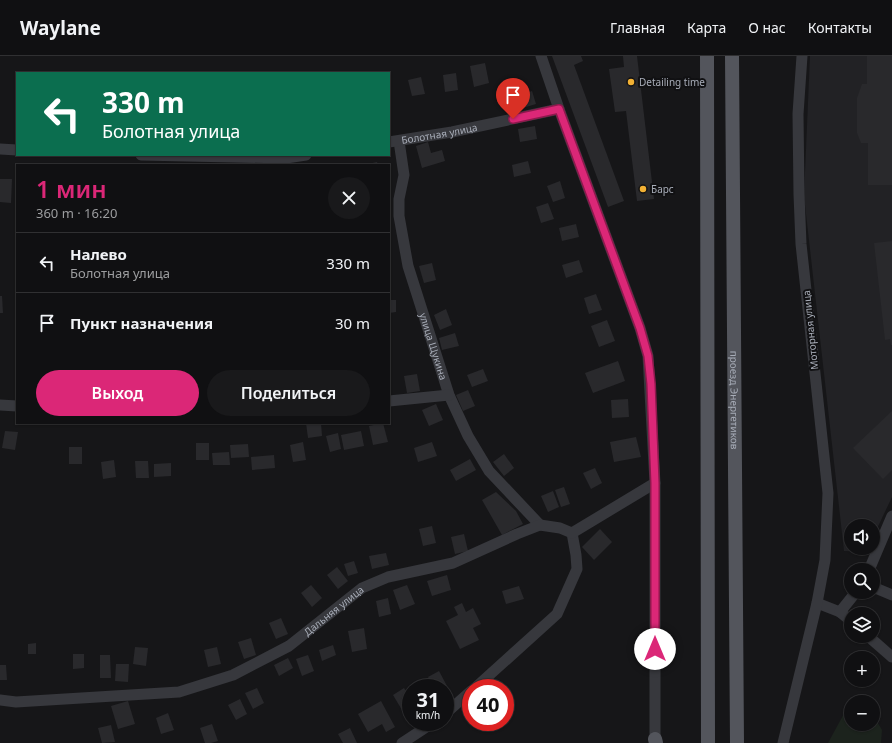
<!DOCTYPE html>
<html lang="ru">
<meta charset="utf-8">
<style>
body{margin:0;font-family:"Noto Sans",sans-serif;background:#19191b;color:#f1f3f6;height:100vh;display:flex;flex-direction:column;font-size:15px;white-space:nowrap}
*{box-sizing:border-box;margin:0}
p{font-size:13px;color:#9c9d9f}
.icon{flex:none;width:22px;height:22px;fill:none;stroke:currentColor;stroke-width:2;stroke-linecap:round;stroke-linejoin:round}
.map{position:relative;flex:1;overflow:hidden}
.panel{position:absolute;left:16px;top:108px;width:374px;height:260px;display:flex;flex-direction:column;background:#101012;border-radius:0px;box-shadow:0 1px 3px #0004,0 0 0 1px #303032}
.panel>*{flex:none}
.hud{position:absolute;left:16px;top:16px;width:374px;height:84px;border-radius:0px;box-shadow:0 1px 3px #0004,0 0 0 1px #303032;background:#0b6e4f;color:#fff;overflow:hidden}
.tools{position:absolute;left:844px;top:463px;display:grid;gap:8px}
.tools a{display:grid;place-items:center;width:36px;height:36px;border-radius:50%;background:#101012;box-shadow:0 1px 3px #0004,0 0 0 1px #303032;font-size:20px}
.speed{position:absolute;left:402px;top:623px;display:flex;gap:8px;font-size:20px;font-weight:700;text-align:center}
.speed>*{display:grid;place-content:center;width:52px;height:52px;border-radius:50%;background:#101012;box-shadow:0 1px 3px #0004,0 0 0 1px #303032;line-height:1}
.speed small{font-size:10px;font-weight:400}
.speed .limit{border:6px solid #d22;background:#fff;color:#111}
.pin{position:absolute;display:grid;place-items:center;width:34px;height:34px;color:#fff;margin:-41px -17px;border-radius:50% 50% 50% 0;rotate:-45deg;box-shadow:0 0 4px #0007}
.pin .icon{rotate:45deg}
.me{position:absolute;width:44px;margin:-22px;rotate:0deg;stroke-linejoin:round;filter:drop-shadow(0 0 3px #0008)}
.turn{display:flex;align-items:center;gap:14px;height:84px;padding:0 20px;font-size:18px}
.turn .icon{width:52px;height:52px;stroke-width:2.5}
.turn b{display:block;font-size:28px;line-height:34px}
.round{display:grid;place-items:center;flex:none;width:42px;height:42px;border-radius:21px;background:#19191b}
.headline{display:flex;align-items:center;justify-content:space-between;height:68px;padding:0 20px}
h1{font-size:24px;font-weight:600;line-height:30px;color:#db2777}
.action{display:flex;gap:8px;margin-top:auto;padding:8px 20px}
.action a{flex:1;height:46px;border-radius:24px;background:#db2777;color:#fff;font-size:16px;font-weight:600;line-height:46px;text-align:center}
.action a+a{background:#19191b;color:#f1f3f6}
ul{padding:0;list-style:none}
li{display:flex;align-items:center;gap:12px;height:60px;padding:0 20px;border-top:1px solid #303032}
li div{flex:1}
li b{display:block;font-size:15px}
li em{font-style:normal}
header{display:flex;align-items:center;gap:24px;box-sizing:border-box;height:56px;padding:0 20px;background:#101012;border-bottom:1px solid #303032}
header strong{font-size:19px}
nav{display:flex;gap:22px;margin-inline-start:auto;font-size:14px}
.map>svg:first-child{display:block}
.built{fill:#222225}
.green{fill:#1c231d}
.building{fill:#29292c}
.lines{fill:none;stroke-linecap:round;stroke-linejoin:round}
.minor{stroke:#37383d;stroke-width:11}
.major{stroke:#53555c;stroke-width:14}
.route-casing{stroke:#8e194d;stroke-width:10}
.route{stroke:#db2777;stroke-width:7}
.poi-dot{fill:#f2b134;stroke:#111113;stroke-width:1.5}
.labels{text-anchor:middle;stroke-width:4;stroke-linejoin:round;paint-order:stroke}
.poi-label{font-size:10px;fill:#a8adb8;stroke:#111113;text-anchor:start}
.street-label{font-size:10px;fill:#a8adb8;stroke:#111113}
</style>
<header>
<strong>Waylane</strong>
<nav><a>Главная</a><a>Карта</a><a>О нас</a><a>Контакты</a></nav>
</header>
<div class="map">
<svg width="892" height="687" viewBox="0 0 892 687">
<rect width="100%" height="100%" fill="#161618"/>
<polygon class="built" points="810,0 892,0 892,441 873,481 873,470 851,470 851,492 868,492 866,496 844,495 804,140"/>
<polygon class="green" points="851,653 851,668 873,668 873,659 882,674 881,687 828,687 846,654"/>
<g class="building">
<polygon points="552,0 581,0 583,5 574,9 624,145 608,151"/>
<polygon points="623,0 637,0 654,143 637,145 626,55 615,56 609,13 624,11"/>
<polygon points="867,0 892,0 892,129 868,129 868,87 861,87 857,77 857,42 862,28 867,28"/>
<polygon points="485,7 489,27 474,31 470,10"/>
<polygon points="456,17 458,34 445,36 443,19"/>
<polygon points="421,21 425,38 412,40 408,24"/>
<polygon points="532,35 536,48 519,53 515,41"/>
<polygon points="535,70 537,83 520,86 518,73"/>
<polygon points="428,86 431,97 442,94 445,105 422,112 416,90"/>
<polygon points="528,105 531,117 514,121 512,109"/>
<polygon points="377,106 378,109 368,109 368,108"/>
<polygon points="66,107 78,107 78,109 65,109"/>
<polygon points="0,123 12,123 11,147 0,146"/>
<polygon points="560,125 565,142 553,146 547,130"/>
<polygon points="548,147 554,163 541,167 536,151"/>
<polygon points="576,168 579,181 562,185 559,172"/>
<polygon points="892,185 892,289 891,289 890,283 885,284 874,187"/>
<polygon points="579,204 583,216 566,222 562,209"/>
<polygon points="432,207 436,224 424,227 419,210"/>
<polygon points="596,238 602,254 589,258 584,242"/>
<polygon points="0,240 2,240 3,257 0,257"/>
<polygon points="389,244 396,244 396,256 389,257"/>
<polygon points="446,253 452,269 440,274 434,259"/>
<polygon points="607,264 615,285 599,291 591,270"/>
<polygon points="455,277 459,290 442,294 439,282"/>
<polygon points="618,305 625,325 593,337 585,317"/>
<polygon points="483,313 488,325 472,331 467,319"/>
<polygon points="417,318 420,335 407,337 404,320"/>
<polygon points="468,334 475,350 463,355 456,339"/>
<polygon points="628,343 629,361 612,362 611,344"/>
<polygon points="436,348 443,364 429,370 422,354"/>
<polygon points="892,355 892,414 883,423 853,392"/>
<polygon points="306,367 321,367 322,380 308,382"/>
<polygon points="383,367 388,386 373,389 369,370"/>
<polygon points="5,375 18,376 15,394 2,392"/>
<polygon points="361,375 364,390 344,394 341,379"/>
<polygon points="338,377 341,393 330,396 326,380"/>
<polygon points="636,381 641,401 614,406 610,386"/>
<polygon points="303,386 306,404 293,406 290,389"/>
<polygon points="432,386 437,400 418,406 414,392"/>
<rect x="196" y="387" width="13" height="17"/>
<polygon points="248,388 249,401 231,402 230,389"/>
<rect x="69" y="391" width="13" height="17"/>
<polygon points="229,396 230,409 213,409 212,397"/>
<polygon points="504,398 514,412 504,420 493,406"/>
<polygon points="274,399 275,412 252,414 251,401"/>
<polygon points="470,403 476,414 456,425 450,414"/>
<polygon points="114,404 116,421 103,423 101,406"/>
<polygon points="135,405 148,405 149,422 136,422"/>
<polygon points="171,407 171,420 154,421 154,408"/>
<polygon points="595,412 602,427 591,433 583,417"/>
<polygon points="564,431 570,448 561,451 555,434"/>
<polygon points="553,435 559,451 548,456 541,440"/>
<polygon points="496,436 516,455 523,468 502,479 482,444"/>
<polygon points="432,470 436,487 423,490 419,473"/>
<polygon points="600,473 612,486 594,504 582,491"/>
<polygon points="464,478 468,495 455,498 451,481"/>
<polygon points="386,497 389,509 372,513 369,500"/>
<polygon points="354,505 358,517 348,520 344,508"/>
<polygon points="337,511 348,525 338,533 327,519"/>
<polygon points="447,519 451,534 432,540 427,525"/>
<polygon points="311,529 322,542 312,551 301,537"/>
<polygon points="407,529 415,548 400,554 393,534"/>
<polygon points="519,530 524,543 506,548 502,535"/>
<polygon points="388,542 391,558 379,561 376,545"/>
<polygon points="462,547 466,556 473,552 481,568 473,572 479,584 460,593 446,565 458,559 454,551"/>
<polygon points="281,562 288,578 276,583 269,567"/>
<polygon points="364,572 367,593 352,596 348,575"/>
<polygon points="251,582 256,599 244,603 238,586"/>
<polygon points="36,587 36,598 28,598 28,588"/>
<polygon points="333,589 336,599 322,605 319,594"/>
<polygon points="135,591 148,592 146,610 133,608"/>
<polygon points="217,591 221,608 208,611 204,594"/>
<polygon points="73,598 84,598 84,612 73,613"/>
<polygon points="100,599 110,599 111,622 100,622"/>
<polygon points="308,599 314,615 302,620 296,603"/>
<polygon points="288,602 293,612 279,620 274,609"/>
<polygon points="116,608 129,608 128,626 115,625"/>
<polygon points="0,609 6,609 7,624 0,624"/>
<polygon points="439,615 447,630 443,632 434,632 428,621"/>
<polygon points="257,632 264,647 253,653 245,637"/>
<polygon points="404,632 411,643 411,648 402,654 393,639"/>
<polygon points="240,643 247,658 236,664 228,649"/>
<polygon points="128,645 135,668 118,673 111,650"/>
<polygon points="381,645 395,671 386,676 382,668 368,676 358,658"/>
<polygon points="168,657 174,674 161,678 156,662"/>
<polygon points="212,668 218,685 211,687 205,687 200,672"/>
<polygon points="111,669 115,686 102,687 98,672"/>
<polygon points="350,672 357,687 343,687 338,678"/>
</g>
<g class="lines">
<g class="minor">
<polyline points="541,0 559,53 640,272 648,300 655,427 655,683"/>
<path id="s1" d="M399 85 404 119 399 143V160L408 210 449 339 468 380 489 415 540 469"/>
<path id="s2" d="M389 86 452 76 559 53"/>
<polyline points="0,93 17,94"/>
<polyline points="141,99 286,102 306,99"/>
<polyline points="389,345 449,339"/>
<polyline points="0,349 17,350"/>
<polyline points="869,514 892,460"/>
<polyline points="873,531 892,539"/>
<polyline points="817,547 840,556 851,565"/>
<polyline points="840,556 856,536"/>
<polyline points="868,580 892,601"/>
<polyline points="475,632 557,558 577,513 576,499 572,477"/>
<path id="s3" d="M0 644 16 646 179 636 233 619 289 590 362 532 388 521 453 507 517 478 540 469 560 472 572 477 655 427"/>
<polyline points="445,658 471,635"/>
<polyline points="402,687 434,666"/>
<polyline points="783,687 817,547 825,504 828,437 801,188 799,138 798,58 802,0"/>
</g>
<g class="major">
<polyline points="707,0 708,687"/>
<path id="s4" d="M732 0 737 687"/>
<polyline points="655,683 656,687"/>
</g>
</g>
<g class="lines">
<defs>
<polyline id="route" points="513,63 559,53 640,272 648,300 651,328 655,427 655,593"/>
</defs>
<use href="#route" class="route-casing"/>
<use href="#route" class="route"/>
</g>
<g class="poi-dot">
<circle cx="631" cy="26" r="4"/>
<circle cx="643" cy="133" r="4"/>
</g>
<g class="labels">
<g class="poi-label">
<text x="639" y="30">Detailing time</text>
<text x="651" y="137">Барс</text>
</g>
<g class="street-label">
<text dy="4" stroke="none"><textPath href="#s2" startOffset="51">Болотная улица</textPath></text>
<text transform="translate(810 274) rotate(-96)" y="4">Моторная улица</text>
<text dy="4" stroke="none"><textPath href="#s1" startOffset="211">улица Щукина</textPath></text>
<text dy="4" stroke="none"><textPath href="#s4" startOffset="344">проезд Энергетиков</textPath></text>
<text dy="4" stroke="none"><textPath href="#s3" startOffset="356">Дальняя улица</textPath></text>
</g>
</g>
</svg>
<div class="tools">
<a><svg class="icon" aria-label="sound" viewBox="0 0 24 24"><path d="M4 9h4l5-4v14l-5-4H4zM17 9q2 3 0 6"/></svg></a>
<a><svg class="icon" aria-label="search" viewBox="0 0 24 24"><circle cx="10" cy="10" r="6"/><path d="M15 15l6 6"/></svg></a>
<a><svg class="icon" aria-label="layers" viewBox="0 0 24 24"><path d="M12 4l9 5-9 5-9-5zM3 14l9 5 9-5"/></svg></a>
<a>+</a>
<a>−</a>
</div>
<div class="speed"><div>31<small>km/h</small></div><div class="limit">40</div></div>
<div class="pin" style="left:513px;top:63px;background:#d93025"><svg class="icon" aria-label="arrive" viewBox="0 0 24 24"><path d="M6 21V4h12l-3 4 3 4H6"/></svg></div>
<svg class="me" style="left:655px;top:593px" viewBox="-20 -20 40 40"><circle r="19" fill="#fff"/><path d="M0-13L10 11 0 6-10 11z" fill="#db2777"/></svg>
<div class="hud">
<div class="turn"><svg class="icon" aria-label="left" viewBox="0 0 24 24"><path d="M17 20v-9H6M10 6l-5 5 5 5"/></svg><div><b>330 m</b>Болотная улица</div></div>
</div>
<section class="panel">
<div class="headline"><div><h1>1 мин</h1><p>360 m · 16:20</p></div><a class="round"><svg class="icon" aria-label="close" viewBox="0 0 24 24"><path d="M6 6l12 12M18 6L6 18"/></svg></a></div>
<ul>
<li><svg class="icon" aria-label="left" viewBox="0 0 24 24"><path d="M17 20v-9H6M10 6l-5 5 5 5"/></svg><div><b>Налево</b><p>Болотная улица</p></div><em>330 m</em></li>
<li><svg class="icon" aria-label="arrive" viewBox="0 0 24 24"><path d="M6 21V4h12l-3 4 3 4H6"/></svg><div><b>Пункт назначения</b></div><em>30 m</em></li>
</ul>
<div class="action"><a>Выход</a><a>Поделиться</a></div>
</section>
</div>
